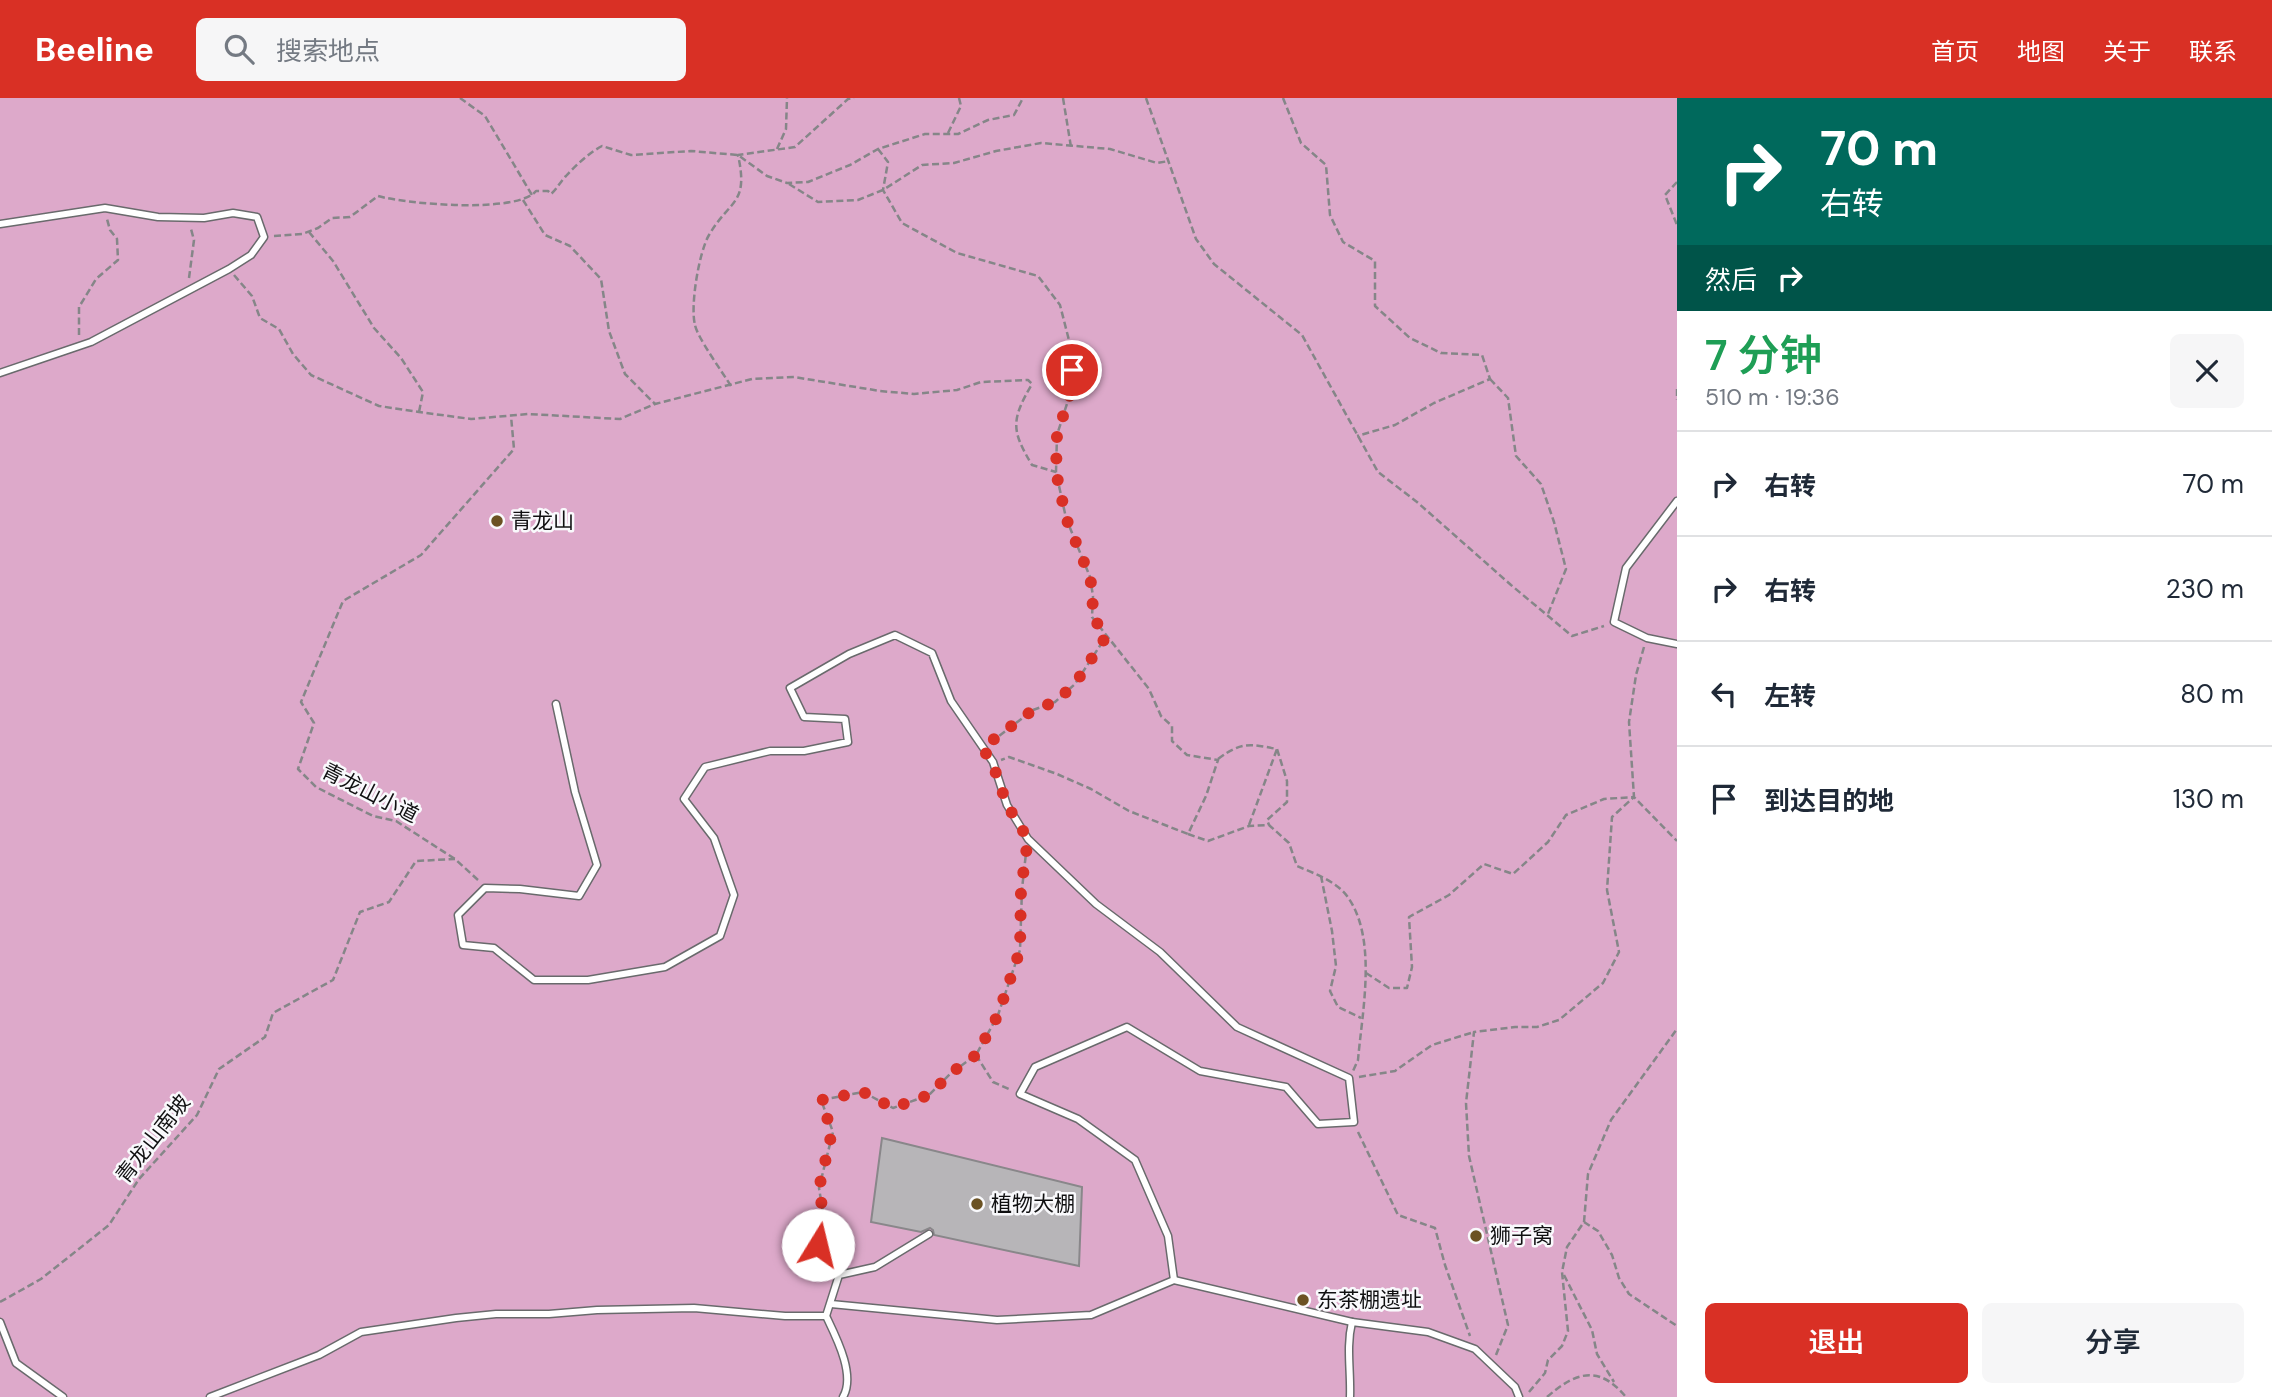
<!DOCTYPE html>
<html lang="zh">
<meta charset="utf-8">
<style>
body{margin:0;font-family:"DM Sans","Noto Sans SC",sans-serif;background:#f6f6f7;color:#1f2937;height:100vh;display:flex;flex-direction:column;font-size:26px;white-space:nowrap}
*{box-sizing:border-box;margin:0}
p{font-size:23px;color:#747a83}
.icon{flex:none;width:38px;height:38px;fill:none;stroke:currentColor;stroke-width:2;stroke-linecap:round;stroke-linejoin:round}
.map{position:relative;flex:1;overflow:hidden}
.drawer{display:flex;flex-direction:column;background:#fff;width:595px}
.drawer>*{flex:none}
.hud{background:#00695c;color:#fff;overflow:hidden}
.pin{position:absolute;display:grid;place-items:center;width:60px;height:60px;color:#fff;margin:-30px;border:4px solid #fff;border-radius:50%;box-shadow:0 2px 7px #0007}
.me{position:absolute;width:77px;margin:-38px;rotate:9deg;stroke-linejoin:round;filter:drop-shadow(0 0 5px #0008)}
.turn{display:flex;align-items:center;gap:24px;height:147px;padding:0 28px;font-size:32px}
.turn .icon{width:91px;height:91px;stroke-width:2.5}
.turn b{display:block;font-size:49px;line-height:60px}
.then{display:flex;align-items:center;height:66px;padding:0 28px;background:#0003;gap:14px;font-size:26px}
.round{display:grid;place-items:center;flex:none;width:74px;height:74px;border-radius:10px;background:#f6f6f7}
.overview{display:flex;align-items:center;justify-content:space-between;height:119px;padding:0 28px}
h1{font-size:42px;font-weight:600;line-height:52px;color:#1e9e55}
.primary-button{display:flex;gap:14px;margin-top:auto;padding:14px 28px}
.primary-button a{flex:1;height:80px;border-radius:10px;background:#d93025;color:#fff;font-size:28px;font-weight:600;line-height:80px;text-align:center}
.primary-button a+a{background:#f6f6f7;color:#1f2937}
ul{padding:0;list-style:none}
li{display:flex;align-items:center;gap:21px;height:105px;padding:0 28px;border-top:2px solid #e0e1e3}
li div{flex:1}
li b{display:block;font-size:26px}
li em{font-style:normal}
header{display:flex;align-items:center;gap:42px;box-sizing:border-box;height:98px;padding:0 35px;background:#d93025;color:#fff}
header strong{font-size:33px}
nav{display:flex;gap:38px;margin-inline-start:auto;font-size:24px}
.search{width:490px;height:63px;background:#f6f6f7;display:flex;align-items:center;gap:18px;box-sizing:border-box;padding:0 24px;border-radius:10px;color:#747a83;font-size:26px}
main{display:flex;flex:1;min-height:0}
.map>svg:first-child{display:block}
.forest{fill:#dda9ca}
.building{fill:#b7b5b8;stroke:#89878a;stroke-width:2}
.lines{fill:none;stroke-linecap:round;stroke-linejoin:round}
.lane-casing{stroke:#696a6c;stroke-width:9}
.path{stroke:#858688;stroke-width:2.5;stroke-dasharray:7 3.5;stroke-linecap:butt}
.lane{stroke:#fff;stroke-width:6}
.route{stroke:#d93025;stroke-width:12;stroke-dasharray:0 21.6}
.poi-dot{fill:#6b5223;stroke:#f9f9fc;stroke-width:2.5}
.labels{text-anchor:middle;stroke-width:5;stroke-linejoin:round;paint-order:stroke}
.poi-label{font-size:21px;fill:#101011;stroke:#f9f9fc;text-anchor:start}
.street-label{font-size:21px;fill:#101011;stroke:#f9f9fc}
</style>
<header>
<strong>Beeline</strong>
<div class="search"><svg class="icon" aria-label="search" viewBox="0 0 24 24"><circle cx="10" cy="10" r="6"/><path d="M15 15l6 6"/></svg>搜索地点</div>
<nav><a>首页</a><a>地图</a><a>关于</a><a>联系</a></nav>
</header>
<main>
<div class="map">
<svg width="1677" height="1299" viewBox="0 0 1677 1299">
<rect width="100%" height="100%" fill="#ebecef"/>
<rect class="forest" x="0" y="0" width="1677" height="1299"/>
<polygon class="building" points="882,1040 1082,1089 1079,1168 934,1137 933,1132 930,1130 921,1134 871,1124"/>
<g class="lines">
<defs>
<g id="lane">
<polyline points="0,126 105,110 158,119 204,120 233,115 257,119 264,139 251,157 229,171 91,244 0,275"/>
<polyline points="1677,403 1626,470 1614,524 1647,540 1677,546"/>
<polyline points="556,606 575,694 597,767 579,798 520,791 485,790 458,817 463,847 494,850 534,882 588,882 665,869 720,838 734,797 714,740 684,701 705,669 770,653 804,653 848,644 845,621 804,619 790,590 849,556 895,537 932,555 951,603 993,664 1007,707 1028,741 1096,806 1160,854 1237,929 1349,980 1354,1024 1318,1026 1286,989 1200,973 1127,929 1035,969 1020,996 1078,1021 1135,1062 1168,1138 1174,1182"/>
<polyline points="831,1206 997,1222 1091,1217 1174,1182 1352,1224"/>
<polyline points="826,1218 839,1177 875,1169 929,1136"/>
<polyline points="0,1224 16,1265 63,1299"/>
<path d="M210 1299 319 1257 361 1234 456 1220 496 1216H549L597 1212 694 1210 785 1218H826C836 1239 856 1277 843 1299"/>
<path d="M1350 1299C1351 1273 1346 1249 1352 1224L1428 1234 1475 1251 1515 1289 1519 1299"/>
</g>
</defs>
<use href="#lane" class="lane-casing"/>
<g class="path">
<polyline points="460,0 485,18 532,97"/>
<polyline points="1063,0 1071,49"/>
<polyline points="1146,0 1196,141 1214,166 1302,237 1378,374 1417,404 1511,487 1572,538 1604,528"/>
<polyline points="1283,0 1301,45 1326,67 1330,117 1343,144 1375,163 1375,208 1410,240 1441,255 1482,257 1490,281 1434,305 1395,327 1357,338"/>
<polyline points="948,35 961,8 959,0"/>
<polyline points="777,51 786,31 787,0"/>
<polyline points="878,51 888,64 883,92 902,125 957,155 1038,178 1060,207 1072,254 1072,290 1057,337 1056,374 1066,420 1090,479 1093,498 1092,519 1149,591 1161,618 1172,628 1172,643 1187,657 1218,662 1206,698 1188,736 1129,713 1091,691 1057,676 1009,659 1001,662"/>
<polyline points="1677,84 1665,97 1677,127"/>
<polyline points="789,86 818,104 858,102 883,92 922,67 954,65 996,53 1041,45 1110,51 1157,65 1169,63"/>
<polyline points="523,102 545,137 570,148 601,181 609,233 625,276 655,306"/>
<polyline points="309,134 333,163 374,230 401,260 423,294 419,314"/>
<path d="M274 138 302 136 318 130 332 120 350 119 378 98C406 106 517 116 536 93H548L551 96C557 91 560 84 566 78 576 67 589 55 602 48L631 57 691 53 738 57 767 78 787 85 808 84 850 67 878 51 925 36H958L988 22 1014 17 1023 0"/>
<path d="M234 177 252 198 260 220 279 231 293 256 311 277 379 308 419 314 471 321 528 316 620 321 655 306 752 281 794 279 880 293 914 296 957 292 981 284 1028 282 1032 286C1011 322 1011 332 1032 367L1056 374"/>
<polyline points="189,180 194,142 191,131"/>
<polyline points="79,237 79,209 96,181 118,162 117,141 110,132 107,121"/>
<polyline points="1490,281 1508,300 1516,358 1541,386 1554,424 1566,471 1548,516"/>
<path d="M731 288C723 275 697 239 695 227 690 208 699 154 709 137 730 101 749 107 738 57L795 49 848 1 854 0"/>
<polyline points="1677,291 1677,302"/>
<polyline points="1644,549 1636,577 1629,624 1634,699 1677,743"/>
<polyline points="991,644 1033,612 1055,604 1075,586 1107,537"/>
<path d="M1218 661C1242 643 1250 646 1277 651L1287 683V704L1267 722 1269 727"/>
<polyline points="1249,727 1277,651"/>
<path d="M1188 736 1208 743 1249 728 1269 727 1289 745 1297 768C1313 775 1336 783 1347 798 1378 840 1362 914 1358 962L1353 973"/>
<polyline points="1321,778 1332,833 1336,868 1330,893 1338,909 1361,920"/>
<polyline points="478,782 455,761 396,723 373,718 316,689 298,671 314,625 301,604 343,503 421,457 514,351 511,318"/>
<polyline points="1366,875 1389,890 1407,890 1412,869 1409,819 1449,797 1484,766 1513,776 1548,744 1566,717 1604,701 1634,699"/>
<polyline points="976,957 993,984 1011,992"/>
<polyline points="1359,979 1395,973 1432,947 1474,934"/>
<polyline points="1358,1034 1398,1117 1435,1130 1445,1167 1470,1238"/>
<polyline points="1584,1124 1588,1076 1611,1022 1677,931"/>
<polyline points="1564,1177 1592,1232 1597,1256 1614,1284"/>
<polyline points="827,1182 819,1175 818,1147 824,1121 819,1090 833,1034 821,1002 863,994 893,1010 929,997 951,975 976,957 998,917 1020,852 1022,791 1026,755"/>
<polyline points="0,1204 41,1181 109,1127 139,1081 197,1017 219,971 265,939 273,915 333,882 360,814 389,804 416,763 455,761"/>
<polyline points="1496,1257 1508,1227 1469,1058 1466,1005 1474,934 1515,929 1537,929 1559,922 1603,885 1619,854 1607,792 1612,719 1634,699"/>
<polyline points="1529,1294 1545,1275 1548,1262 1562,1248 1568,1233 1562,1174 1567,1149 1584,1124 1598,1133 1612,1157 1619,1180 1629,1196 1677,1228"/>
<path d="M1547 1299C1577 1273 1599 1267 1626 1299"/>
</g>
<use href="#lane" class="lane"/>
</g>
<g class="lines">
<polyline class="route" points="818,1147 824,1121 819,1090 832,1034 821,1002 863,994 893,1010 929,997 951,975 976,957 998,917 1020,852 1021,791 1028,741 1007,707 992,664 982,650 1033,612 1055,604 1075,586 1107,537 1092,519 1093,498 1090,479 1066,420 1056,374 1057,337 1072,290 1072,272"/>
</g>
<g class="poi-dot">
<circle cx="497" cy="423" r="7"/>
<circle cx="977" cy="1106" r="7"/>
<circle cx="1476" cy="1138" r="7"/>
<circle cx="1303" cy="1202" r="7"/>
</g>
<g class="labels">
<g class="poi-label">
<text x="511" y="430">青龙山</text>
<text x="991" y="1113">植物大棚</text>
<text x="1490" y="1145">狮子窝</text>
<text x="1317" y="1209">东茶棚遗址</text>
</g>
<g class="street-label">
<text transform="translate(370 695) rotate(27)" y="7">青龙山小道</text>
<text transform="translate(153 1041) rotate(-52)" y="7">青龙山南坡</text>
</g>
</g>
</svg>
<div class="pin" style="left:1072px;top:272px;background:#d93025"><svg class="icon" aria-label="arrive" viewBox="0 0 24 24"><path d="M6 21V4h12l-3 4 3 4H6"/></svg></div>
<svg class="me" style="left:818px;top:1147px" viewBox="-20 -20 40 40"><circle r="19" fill="#fff"/><path d="M0-13L10 11 0 6-10 11z" fill="#d93025"/></svg>
</div>
<section class="drawer">
<div class="hud">
<div class="turn"><svg class="icon" aria-label="right" viewBox="0 0 24 24"><path d="M7 20v-9h11M14 6l5 5-5 5"/></svg><div><b>70 m</b>右转</div></div>
<div class="then">然后<svg class="icon" aria-label="right" viewBox="0 0 24 24"><path d="M7 20v-9h11M14 6l5 5-5 5"/></svg></div>
</div>
<div class="overview"><div><h1>7 分钟</h1><p>510 m · 19:36</p></div><a class="round"><svg class="icon" aria-label="close" viewBox="0 0 24 24"><path d="M6 6l12 12M18 6L6 18"/></svg></a></div>
<ul>
<li><svg class="icon" aria-label="right" viewBox="0 0 24 24"><path d="M7 20v-9h11M14 6l5 5-5 5"/></svg><div><b>右转</b></div><em>70 m</em></li>
<li><svg class="icon" aria-label="right" viewBox="0 0 24 24"><path d="M7 20v-9h11M14 6l5 5-5 5"/></svg><div><b>右转</b></div><em>230 m</em></li>
<li><svg class="icon" aria-label="left" viewBox="0 0 24 24"><path d="M17 20v-9H6M10 6l-5 5 5 5"/></svg><div><b>左转</b></div><em>80 m</em></li>
<li><svg class="icon" aria-label="arrive" viewBox="0 0 24 24"><path d="M6 21V4h12l-3 4 3 4H6"/></svg><div><b>到达目的地</b></div><em>130 m</em></li>
</ul>
<div class="primary-button"><a>退出</a><a>分享</a></div>
</section>
</main>
